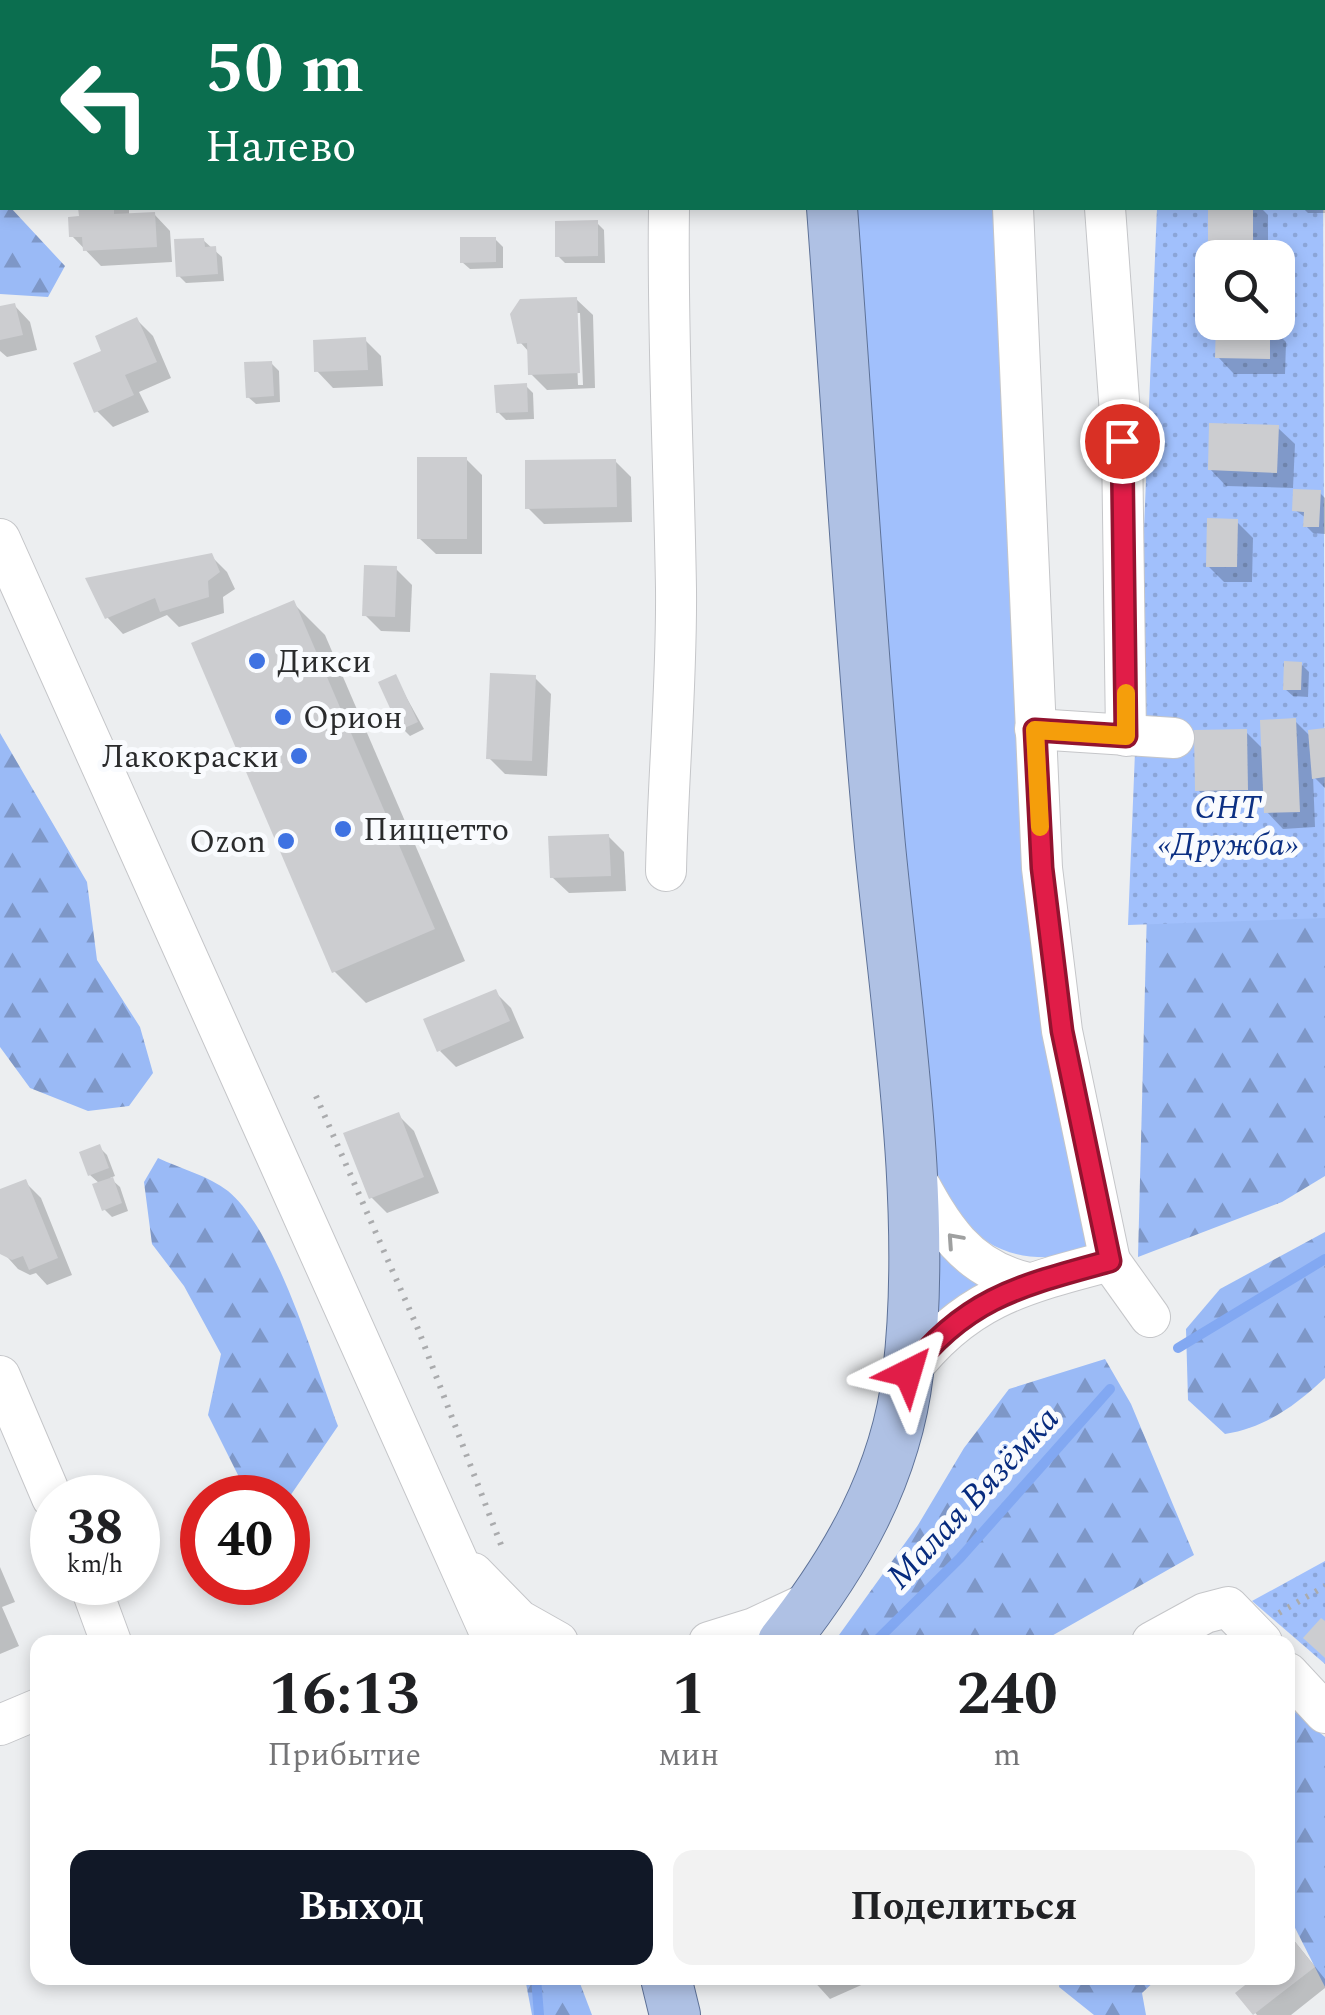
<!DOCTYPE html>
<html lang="ru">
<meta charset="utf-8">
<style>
body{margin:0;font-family:Spectral,serif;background:#f2f2f2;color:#202124;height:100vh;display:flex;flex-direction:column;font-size:38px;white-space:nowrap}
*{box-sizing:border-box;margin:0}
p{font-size:32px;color:#757577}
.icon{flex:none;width:55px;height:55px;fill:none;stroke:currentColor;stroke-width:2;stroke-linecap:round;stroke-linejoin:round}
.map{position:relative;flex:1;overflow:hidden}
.sheet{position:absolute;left:30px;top:1635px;width:1265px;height:350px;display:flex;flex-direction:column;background:#fff;border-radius:20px;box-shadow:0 5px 15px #0003}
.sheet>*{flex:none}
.hud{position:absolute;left:0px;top:0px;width:1325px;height:210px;box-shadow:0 5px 15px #0003;background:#0b6e4f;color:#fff;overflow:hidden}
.tools{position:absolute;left:1195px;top:240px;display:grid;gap:20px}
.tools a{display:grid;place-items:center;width:100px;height:100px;border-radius:20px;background:#fff;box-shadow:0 5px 15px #0003;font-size:50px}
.speed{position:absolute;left:30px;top:1475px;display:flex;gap:20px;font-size:50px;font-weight:700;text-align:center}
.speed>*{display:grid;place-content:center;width:130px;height:130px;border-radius:50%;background:#fff;box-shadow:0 5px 15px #0003;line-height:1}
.speed small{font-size:25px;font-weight:400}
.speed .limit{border:15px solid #d22;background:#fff;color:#111}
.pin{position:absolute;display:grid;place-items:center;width:85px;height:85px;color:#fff;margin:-42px;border:5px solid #fff;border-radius:50%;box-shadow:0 2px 10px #0007}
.me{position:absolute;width:110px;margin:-55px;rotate:40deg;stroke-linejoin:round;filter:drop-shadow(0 0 8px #0008)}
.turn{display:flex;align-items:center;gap:35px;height:210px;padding:0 40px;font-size:45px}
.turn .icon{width:130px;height:130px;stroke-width:2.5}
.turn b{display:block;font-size:70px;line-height:85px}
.eta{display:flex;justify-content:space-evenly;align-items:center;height:170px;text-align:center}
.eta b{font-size:60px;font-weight:700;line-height:70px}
.button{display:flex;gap:20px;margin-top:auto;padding:20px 40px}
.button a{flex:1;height:115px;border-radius:20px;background:#111827;color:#fff;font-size:40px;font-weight:700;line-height:115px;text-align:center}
.button a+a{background:#f2f2f2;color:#202124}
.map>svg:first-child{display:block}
.grass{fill:#a1c0fc}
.forest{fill:url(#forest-firs)}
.park{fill:url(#park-dots);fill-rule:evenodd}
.shadow{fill:#0003;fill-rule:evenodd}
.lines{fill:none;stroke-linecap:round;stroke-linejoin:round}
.stream{stroke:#82a8f2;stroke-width:10}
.building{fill:#cccdd0}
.minor-casing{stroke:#c5c6c9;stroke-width:42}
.major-casing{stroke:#5e7298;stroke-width:52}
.path{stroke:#aaabad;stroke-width:6;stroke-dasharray:2.5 8;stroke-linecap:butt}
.minor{stroke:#fff;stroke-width:40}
.major{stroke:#afc1e4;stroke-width:50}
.oneway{stroke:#9fa0a0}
.route-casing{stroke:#92132f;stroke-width:25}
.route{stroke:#e11d48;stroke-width:18}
.slow{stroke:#f59e0b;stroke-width:18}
.poi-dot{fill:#3e72e2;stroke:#f9fbfe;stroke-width:4}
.labels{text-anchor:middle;stroke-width:10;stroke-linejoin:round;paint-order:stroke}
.poi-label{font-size:32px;fill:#2a2b2c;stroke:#f9fbfe;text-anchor:start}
.park-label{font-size:32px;font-style:italic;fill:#0c3083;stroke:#f9fbfe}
.water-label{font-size:35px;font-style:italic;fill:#072b7e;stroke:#f9fbfe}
</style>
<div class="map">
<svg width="1325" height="2015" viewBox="0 0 1325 2015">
<defs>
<pattern id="forest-firs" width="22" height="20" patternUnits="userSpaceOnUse" patternTransform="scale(2.5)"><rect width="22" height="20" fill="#9abaf6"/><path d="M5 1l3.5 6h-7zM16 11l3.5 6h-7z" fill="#7e97c7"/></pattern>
<pattern id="park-dots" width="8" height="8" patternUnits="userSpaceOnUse" patternTransform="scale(2.5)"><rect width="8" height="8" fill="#a1c0fc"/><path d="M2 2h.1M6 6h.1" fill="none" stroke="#8ba5d8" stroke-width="1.8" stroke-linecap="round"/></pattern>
</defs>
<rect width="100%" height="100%" fill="#eceef0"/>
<g class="grass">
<path d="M853 208H1004L1026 736 1102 1249C1001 1275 956 1239 927 1144Z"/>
<polygon points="919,1204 987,1279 925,1339"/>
</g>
<g class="forest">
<polygon points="0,153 2,208 11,208 65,266 48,297 0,294"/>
<polygon points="0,733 87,882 97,960 140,1027 153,1073 129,1106 88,1111 30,1088 0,1047"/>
<polygon points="1325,904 1325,1176 1282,1202 1138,1257 1147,909"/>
<path d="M158 1158C179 1168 209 1176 228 1191 277 1231 315 1365 338 1426L288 1499 249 1497 208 1415 221 1354 184 1286 152 1244 144 1182Z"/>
<path d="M1325 1232V1378C1295 1406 1266 1427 1225 1434L1188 1400 1186 1329 1220 1289Z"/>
<polygon points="1105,1359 1131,1404 1194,1555 1041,1642 834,1642 918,1525 964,1448 1009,1389"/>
<polygon points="1288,1706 1325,1737 1325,1987 1288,1914"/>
<polygon points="525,1978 578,1978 592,2015 532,2015"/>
<polygon points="1060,1978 1158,1978 1142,1993 1146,2015 1094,2015 1059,1987"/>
</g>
<g class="park">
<path d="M1323 164 1325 918 1128 925 1157 208H1322ZM1212 258H1278V322H1212Z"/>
<polygon points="1325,1561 1325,1664 1252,1601"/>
</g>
<g class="shadow">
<polygon points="542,0 609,0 542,2"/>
<polygon points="1322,102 1325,103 1325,152 1322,151"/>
<polygon points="1322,183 1325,213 1308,213 1303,208 1322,208"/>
<polygon points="81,208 129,208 129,215 154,214 170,231 172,262 101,266 72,236 81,219"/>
<polygon points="1211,208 1261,208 1268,215 1268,258 1213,258"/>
<polygon points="597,223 604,230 605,263 565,263 558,256"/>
<polygon points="495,239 503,247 503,268 470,269 462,262"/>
<polygon points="203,240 222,257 224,281 186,283 179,276"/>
<path d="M576 299 593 315 595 388 547 390 531 374 530 353 520 342ZM575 313H580L583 385H578Z"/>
<polygon points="14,305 30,322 37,350 7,357 0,351 0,309"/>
<polygon points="137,320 153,336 171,378 139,392 149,412 113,427 97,411 105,352"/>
<polygon points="1269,325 1286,342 1285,374 1234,374 1218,357"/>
<polygon points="365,340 381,356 383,386 333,388 317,371"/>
<polygon points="271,363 279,371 280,402 256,404 248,397"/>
<polygon points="526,386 533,393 534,419 506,420 498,412"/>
<polygon points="1278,428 1295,444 1293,488 1226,486 1210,469"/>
<polygon points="466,459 482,475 482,554 436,554 419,538"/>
<polygon points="615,461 631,477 632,522 544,524 528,508"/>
<polygon points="1320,493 1325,498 1325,534 1313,533 1306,526 1306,518 1295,510"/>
<polygon points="1237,522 1253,538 1252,582 1224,582 1208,566"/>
<polygon points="211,556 227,572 235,589 223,597 224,613 179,627 167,615 123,634 107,617"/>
<polygon points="395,568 412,585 410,632 381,631 365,615"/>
<polygon points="293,603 325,635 465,961 366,1003 334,971"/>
<polygon points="1301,664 1309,672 1308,697 1293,696 1285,689"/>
<polygon points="395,677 424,729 410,736 402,728"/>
<polygon points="535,678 551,694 547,776 505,774 489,758"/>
<polygon points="1295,721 1311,737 1325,731 1325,788 1313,776 1315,827 1283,829 1267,812 1266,805 1214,806 1198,790 1246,732 1264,750"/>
<polygon points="608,836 624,852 626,891 569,893 552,877"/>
<polygon points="495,992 511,1008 524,1038 456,1067 440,1051"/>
<polygon points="398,1115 414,1131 439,1193 387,1213 371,1197"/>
<polygon points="99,1147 107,1155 115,1176 110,1178 120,1187 128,1211 112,1217 104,1209 100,1184 90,1175"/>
<polygon points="25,1182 41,1198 72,1275 47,1285 36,1273 30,1275 18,1269 0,1249 0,1192"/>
<polygon points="0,1567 15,1602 2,1607 19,1646 0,1654"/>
<polygon points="1288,1933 1325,1979 1325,1988 1291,2015 1257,2015 1239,1993 1257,1978 1288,1978"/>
<polygon points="811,1978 877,1978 830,1999"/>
</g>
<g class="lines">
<g class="stream">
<polyline points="1178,1348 1325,1259"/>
<polyline points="875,1642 960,1558 1110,1389"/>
<polyline points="536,1978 539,2015"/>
</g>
</g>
<g class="building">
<polygon points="78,208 114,208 114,214 155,212 157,247 83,251 82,237 69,237 68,217 79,216"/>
<rect x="1208" y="208" width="45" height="48"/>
<polygon points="598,220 598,256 555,257 555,221"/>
<polygon points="460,237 496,237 496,262 460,263"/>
<polygon points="204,238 205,247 216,246 218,274 176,277 174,239"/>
<polygon points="577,297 580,373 528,375 527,343 517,344 510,314 520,299"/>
<polygon points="15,303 23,335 0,340 0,306"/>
<polygon points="137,317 157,362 125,375 134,395 94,413 73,363 101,351 95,336"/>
<polygon points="1216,322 1270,323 1270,359 1215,358"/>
<polygon points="366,337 368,370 314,372 313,340"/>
<polygon points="272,361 274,396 246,398 244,362"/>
<polygon points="527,383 528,412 496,413 494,385"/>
<polygon points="1209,423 1279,425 1277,473 1208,470"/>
<rect x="417" y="457" width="50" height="82"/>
<polygon points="616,459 617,507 525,509 525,460"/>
<polygon points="1293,489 1321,490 1319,527 1303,527 1304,512 1292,511"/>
<polygon points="1207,518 1238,519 1237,567 1206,567"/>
<polygon points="212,553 220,572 208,581 209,597 160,612 155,598 105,619 85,578"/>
<polygon points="364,565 397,566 395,617 362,616"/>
<polygon points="294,600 435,929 332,973 191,643"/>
<polygon points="1284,661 1302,662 1301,690 1283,690"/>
<polygon points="490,673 536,675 532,761 486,759"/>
<polygon points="396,674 418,722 400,730 378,682"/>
<polygon points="1296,718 1300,812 1264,813 1260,720"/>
<polygon points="1325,728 1325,777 1312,779 1308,730"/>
<polygon points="1247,729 1248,790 1195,791 1194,730"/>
<polygon points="609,834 611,876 550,878 548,836"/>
<polygon points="496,989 510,1021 437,1052 423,1019"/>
<polygon points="399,1112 424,1177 369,1199 343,1133"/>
<polygon points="100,1144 109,1168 88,1176 79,1152"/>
<polygon points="113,1177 122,1203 102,1211 92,1184"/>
<polygon points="26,1179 58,1258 29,1270 23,1256 12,1260 0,1254 0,1189"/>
<polygon points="1321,1618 1325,1621 1325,1658 1303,1638"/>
<polygon points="1288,1933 1315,1967 1253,2015 1235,1993 1254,1978 1288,1978"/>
</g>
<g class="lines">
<defs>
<g id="minor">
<polyline points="1006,0 1006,2"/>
<polyline points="1078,0 1078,2"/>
<polyline points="673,2 673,0"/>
<polyline points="1105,208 1122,441 1126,736"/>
<polyline points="0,539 494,1642"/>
<polyline points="1035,729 1174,738"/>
<path d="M666 871C668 776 677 683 676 589 674 461 667 335 669 208"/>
<path d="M913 1173C942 1227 965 1268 1028 1283"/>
<polyline points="1110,1261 1150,1317"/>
<path d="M908 1373C966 1297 1023 1284 1110 1261L1062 1031 1042 868 1013 208"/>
<polyline points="0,1376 52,1498"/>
<polyline points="473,1573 519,1620 558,1642"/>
<polyline points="89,1582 111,1642"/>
<polyline points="709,1642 754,1628 816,1599"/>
<polyline points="1152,1642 1205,1613 1228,1607 1262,1642"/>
<polyline points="1288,1673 1325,1713"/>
<polyline points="0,1725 38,1709"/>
</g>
<g id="major">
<polyline points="817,0 817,2"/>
<path d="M783 1642C846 1562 896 1476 908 1373 928 1210 896 1011 880 846 860 634 848 420 832 208"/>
<polyline points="666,1978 675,2015"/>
</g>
</defs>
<use href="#minor" class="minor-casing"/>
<use href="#major" class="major-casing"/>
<g class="path">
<polyline points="316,1096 418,1329 503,1550"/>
<polyline points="1279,1613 1325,1586"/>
</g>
<use href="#minor" class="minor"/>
<use href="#major" class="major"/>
</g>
<defs><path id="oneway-chevron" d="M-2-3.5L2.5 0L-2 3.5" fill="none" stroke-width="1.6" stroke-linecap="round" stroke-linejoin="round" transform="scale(2.5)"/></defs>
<use class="oneway" href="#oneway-chevron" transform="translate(954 1240) rotate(-132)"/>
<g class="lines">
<defs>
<path id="route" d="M908 1373C966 1297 1023 1285 1110 1261L1062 1031 1042 868 1035 730 1126 736 1122 441"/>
</defs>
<use href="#route" class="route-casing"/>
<use href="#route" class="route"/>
<polyline class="slow" points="1040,827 1035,730 1126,736 1126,693"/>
</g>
<g class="poi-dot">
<circle cx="257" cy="661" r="10"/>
<circle cx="283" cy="717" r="10"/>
<circle cx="299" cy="756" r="10"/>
<circle cx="343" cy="829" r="10"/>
<circle cx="286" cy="841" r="10"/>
</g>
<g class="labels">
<g class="poi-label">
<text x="277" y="672">Дикси</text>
<text x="303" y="728">Орион</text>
<text x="279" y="767" text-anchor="end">Лакокраски</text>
<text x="363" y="840">Пиццетто</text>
<text x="266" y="852" text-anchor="end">Ozon</text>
</g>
<g class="park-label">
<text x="1228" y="818">СНТ<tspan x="1228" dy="37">«Дружба»</tspan></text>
</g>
<g class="water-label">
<text transform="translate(972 1497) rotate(-47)" y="12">Малая Вязёмка</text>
</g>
</g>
</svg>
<div class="tools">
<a><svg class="icon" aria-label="search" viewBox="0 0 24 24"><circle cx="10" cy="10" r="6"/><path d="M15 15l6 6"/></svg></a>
</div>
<div class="speed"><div>38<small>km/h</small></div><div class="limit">40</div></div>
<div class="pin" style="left:1122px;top:441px;background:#d93025"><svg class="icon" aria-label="arrive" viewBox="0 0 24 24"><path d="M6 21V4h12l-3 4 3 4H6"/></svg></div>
<svg class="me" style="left:908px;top:1373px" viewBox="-20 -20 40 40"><path d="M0-17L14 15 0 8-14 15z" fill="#e11d48" stroke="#fff" stroke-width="4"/></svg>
<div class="hud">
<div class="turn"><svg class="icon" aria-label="left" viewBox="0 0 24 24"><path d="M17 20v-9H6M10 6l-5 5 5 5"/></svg><div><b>50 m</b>Налево</div></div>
</div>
<section class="sheet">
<div class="eta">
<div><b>16:13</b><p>Прибытие</p></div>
<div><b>1</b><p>мин</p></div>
<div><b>240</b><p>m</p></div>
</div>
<div class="button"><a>Выход</a><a>Поделиться</a></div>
</section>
</div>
